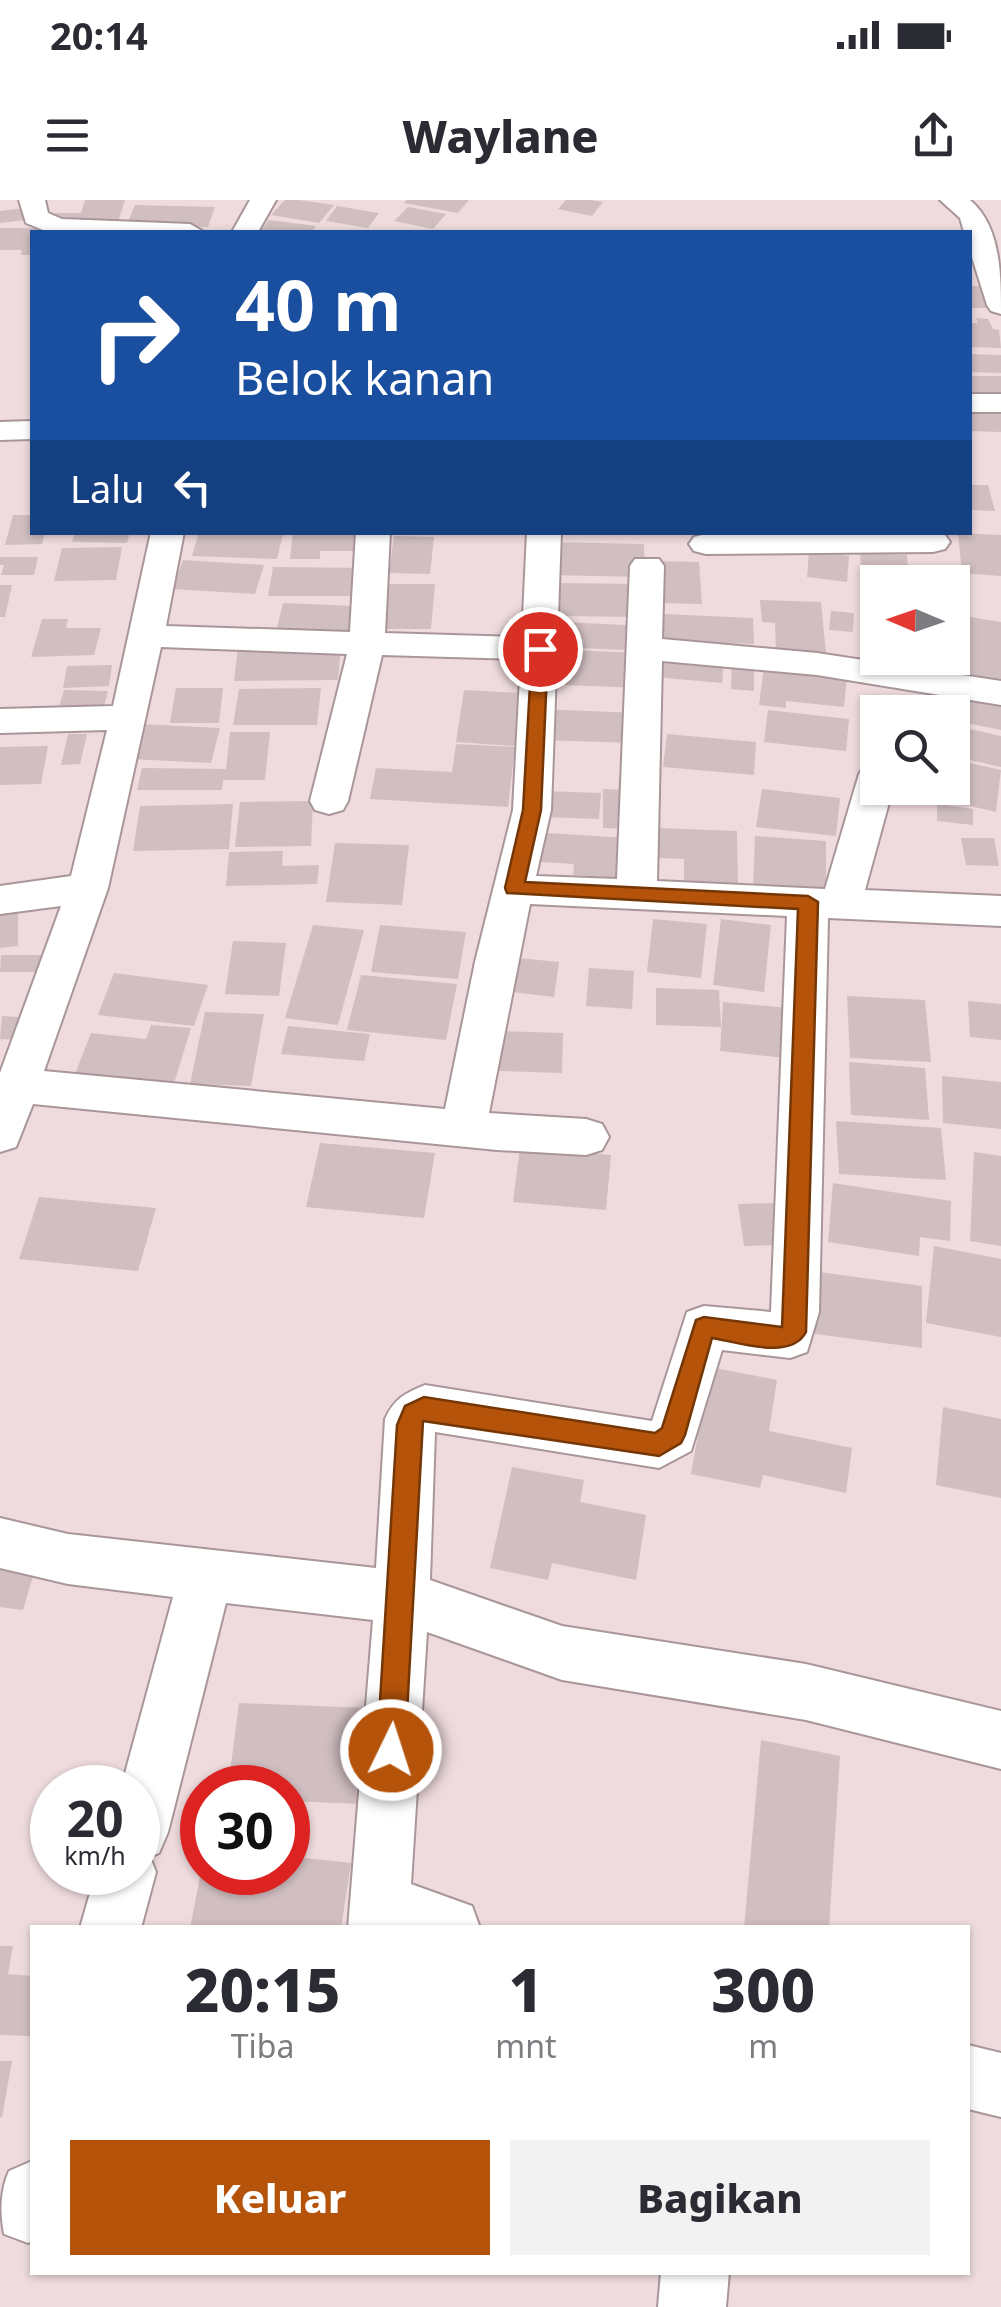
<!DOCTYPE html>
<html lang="id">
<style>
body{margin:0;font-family:"Noto Sans",sans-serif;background:#f2f2f3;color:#2b2b33;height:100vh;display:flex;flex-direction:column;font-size:38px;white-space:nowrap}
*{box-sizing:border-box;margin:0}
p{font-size:32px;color:#7c7c81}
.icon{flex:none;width:55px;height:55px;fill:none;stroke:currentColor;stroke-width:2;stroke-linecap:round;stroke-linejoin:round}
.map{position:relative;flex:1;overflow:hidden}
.panel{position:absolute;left:30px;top:1725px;width:940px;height:350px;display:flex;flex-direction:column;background:#fff;border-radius:0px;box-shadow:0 2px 8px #0004}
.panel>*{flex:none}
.hud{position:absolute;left:30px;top:30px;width:942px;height:305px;border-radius:0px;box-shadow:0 2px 8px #0004;background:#1a4fa0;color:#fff;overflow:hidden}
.needle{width:65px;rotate:272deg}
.fabs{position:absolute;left:860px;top:365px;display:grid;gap:20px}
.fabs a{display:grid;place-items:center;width:110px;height:110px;border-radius:0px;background:#fff;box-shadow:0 2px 8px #0004;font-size:50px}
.speed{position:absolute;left:30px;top:1565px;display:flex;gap:20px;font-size:50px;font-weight:700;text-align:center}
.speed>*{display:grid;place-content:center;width:130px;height:130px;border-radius:50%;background:#fff;box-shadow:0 2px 8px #0004;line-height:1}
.speed small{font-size:25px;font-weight:400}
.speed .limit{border:15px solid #d22;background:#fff;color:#111}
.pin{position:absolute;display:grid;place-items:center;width:85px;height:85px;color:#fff;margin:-42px;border:5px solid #fff;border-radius:50%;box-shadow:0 2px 10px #0007}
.me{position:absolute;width:110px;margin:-55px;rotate:4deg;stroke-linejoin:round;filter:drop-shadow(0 0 8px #0008)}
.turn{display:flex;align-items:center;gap:35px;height:210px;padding:0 40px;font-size:45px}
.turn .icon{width:130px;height:130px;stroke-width:2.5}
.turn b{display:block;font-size:70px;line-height:85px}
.then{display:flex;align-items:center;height:95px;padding:0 40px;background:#0003;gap:20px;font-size:38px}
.eta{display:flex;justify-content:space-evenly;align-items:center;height:170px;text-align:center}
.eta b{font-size:60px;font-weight:800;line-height:70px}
.primary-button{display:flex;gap:20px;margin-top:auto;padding:20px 40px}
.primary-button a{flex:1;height:115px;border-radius:0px;background:#b45309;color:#fff;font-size:40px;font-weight:800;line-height:115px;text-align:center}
.primary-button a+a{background:#f2f2f3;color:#2b2b33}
.status{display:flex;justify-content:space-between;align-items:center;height:70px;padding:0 50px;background:#fff;direction:ltr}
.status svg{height:28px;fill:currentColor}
header{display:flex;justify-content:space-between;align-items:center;height:130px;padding:0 40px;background:#fff;font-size:45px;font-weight:800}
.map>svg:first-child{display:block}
.building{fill:#d1bec1}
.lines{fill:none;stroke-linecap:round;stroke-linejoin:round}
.minor-casing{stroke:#a99699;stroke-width:4}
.minor{fill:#fff;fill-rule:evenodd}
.route{fill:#b45309;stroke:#753606;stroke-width:2.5}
</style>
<div class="status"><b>20:14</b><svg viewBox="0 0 49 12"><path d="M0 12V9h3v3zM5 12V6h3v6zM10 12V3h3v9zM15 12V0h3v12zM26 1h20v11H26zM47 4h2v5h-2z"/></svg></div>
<header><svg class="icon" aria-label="menu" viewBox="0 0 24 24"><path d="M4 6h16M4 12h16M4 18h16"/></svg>Waylane<svg class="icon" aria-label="share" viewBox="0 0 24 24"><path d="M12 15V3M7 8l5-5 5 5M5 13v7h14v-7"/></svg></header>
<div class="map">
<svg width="1001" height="2107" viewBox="0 0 1001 2107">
<rect width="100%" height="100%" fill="#efdbde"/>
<g class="building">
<polygon points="85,0 125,0 118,22 52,22 55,13 81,13"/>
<polygon points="285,0 299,0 334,5 319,23 271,15"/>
<polygon points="407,0 469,0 458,13 404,3"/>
<polygon points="566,0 591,0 603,2 592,16 558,9"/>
<polygon points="135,5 215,7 208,27 127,24"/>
<polygon points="337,6 379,13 368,28 326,21"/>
<polygon points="408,7 446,14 433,29 394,21"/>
<polygon points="25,8 27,20 0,23 0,11"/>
<polygon points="269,20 316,26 312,32 260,32"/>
<polygon points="0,28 52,28 50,32 32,32 32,55 21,55 22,50 0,50"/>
<polygon points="970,86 982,86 987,108 970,108"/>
<polygon points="976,118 988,119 993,129 999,130 1001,148 970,147 970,123 978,123"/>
<polygon points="970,154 1001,155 1001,173 970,172"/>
<rect x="970" y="176" width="31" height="20"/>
<polygon points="970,208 1001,209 1001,232 970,231"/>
<polygon points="970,285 988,285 995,311 970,310"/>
<polygon points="13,315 32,315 32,332 45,332 42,344 5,345"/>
<polygon points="75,332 130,332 127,343 72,342"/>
<polygon points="199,332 242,332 283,334 277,359 192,356"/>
<polygon points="293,332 361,332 360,351 320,351 320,359 290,359"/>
<polygon points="958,333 1001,335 1001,376 962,373"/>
<polygon points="394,336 434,337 430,374 389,373"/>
<polygon points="547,342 644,344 645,377 546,375"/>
<polygon points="122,347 116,380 54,381 62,348"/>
<polygon points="809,352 849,356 847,382 807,377"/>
<polygon points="860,353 907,355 909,382 878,382 878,403 863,402"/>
<polygon points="0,357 38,357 34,375 1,375 4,365 0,365"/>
<polygon points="183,360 264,365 255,394 173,389"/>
<polygon points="654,361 699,362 702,404 656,403"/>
<polygon points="273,367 369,368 366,396 268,396"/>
<polygon points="555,383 640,384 641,417 555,416"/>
<polygon points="382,384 435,384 431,429 377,429"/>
<polygon points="0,385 12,385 5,417 0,417"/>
<polygon points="760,400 821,402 826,453 776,452 775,423 762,422"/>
<polygon points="283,403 354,406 348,439 275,436"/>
<polygon points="861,408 878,410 878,436 860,435"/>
<polygon points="831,411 854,413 853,432 829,430"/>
<polygon points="663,414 753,418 754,444 663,441"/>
<polygon points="952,414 1001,422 1001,487 935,475 938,458 952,458"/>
<polygon points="42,419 68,419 66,428 101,428 94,455 31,457"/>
<polygon points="544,421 643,426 642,451 541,446"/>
<polygon points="341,446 338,480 234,481 238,447"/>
<polygon points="543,449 642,453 641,488 541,484"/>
<polygon points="657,452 724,458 722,483 654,477"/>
<polygon points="732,460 754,461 754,491 731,489"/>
<polygon points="112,465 109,486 63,488 67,466"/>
<polygon points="764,466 847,476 844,507 786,501 786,508 759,505"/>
<polygon points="935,487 1001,499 1001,530 952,520 952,512 929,512"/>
<polygon points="176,488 223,488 219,523 170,523"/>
<polygon points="321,488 317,525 233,525 239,489"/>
<polygon points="64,490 108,491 102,514 57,513"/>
<polygon points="464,490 522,493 515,546 456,542"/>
<polygon points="541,509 636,513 636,543 539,540"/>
<polygon points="768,510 849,519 846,551 764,542"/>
<polygon points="140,524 220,528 211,563 130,559"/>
<polygon points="952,525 1001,536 1001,567 952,556"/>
<polygon points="230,532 270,532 265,580 223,580 222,590 137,590 142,568 226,569"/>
<polygon points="68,534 87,534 80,564 61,565"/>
<polygon points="667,534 756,542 754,575 663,567"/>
<polygon points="456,544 515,547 508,607 370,599 376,568 452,572"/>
<polygon points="48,546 41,584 0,585 0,547"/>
<polygon points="952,559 1001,570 996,612 897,589 952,588"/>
<polygon points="603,589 631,590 632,629 603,628"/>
<polygon points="762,589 840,598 836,636 756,627"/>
<polygon points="546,591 601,593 599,619 544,617"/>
<polygon points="313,601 311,646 235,647 240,602"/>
<polygon points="233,604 229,649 133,651 140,606"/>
<polygon points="937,604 973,609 973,625 937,621"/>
<polygon points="659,628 737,631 738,686 684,683 684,659 658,658"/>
<polygon points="530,632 628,638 625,678 573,675 574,664 526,661"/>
<polygon points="755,636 826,641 826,696 753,690"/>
<polygon points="961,638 994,638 999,666 966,665"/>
<polygon points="335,643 409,645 402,705 326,702"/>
<polygon points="283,651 282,666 319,665 317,684 226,686 229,652"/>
<polygon points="18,707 18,746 0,748 0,709"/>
<polygon points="653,719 707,724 701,778 647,772"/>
<polygon points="721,719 771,725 764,792 713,785"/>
<polygon points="313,725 364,730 338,825 285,818"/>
<polygon points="380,725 466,732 458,779 371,772"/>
<polygon points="233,741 286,743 279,796 225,794"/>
<polygon points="1,755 42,755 39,772 0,772"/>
<polygon points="519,758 559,762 554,797 512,792"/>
<polygon points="589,768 634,771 632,809 586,806"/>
<polygon points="114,773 208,785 194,826 98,815"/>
<polygon points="361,775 457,784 446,840 347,830"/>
<polygon points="656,788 719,790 721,827 656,825"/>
<polygon points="847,796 925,800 931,862 850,858"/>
<polygon points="968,801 1001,804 1001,840 970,837"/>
<polygon points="723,802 788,808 786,858 720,851"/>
<polygon points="205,812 264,814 251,886 190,884"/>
<polygon points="2,816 34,818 28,840 0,839"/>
<polygon points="151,825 191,828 172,890 73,879 91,833 146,839"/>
<polygon points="288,826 370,834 364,861 281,854"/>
<polygon points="500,831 563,833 562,873 499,871"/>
<polygon points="849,862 925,868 929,920 851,915"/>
<polygon points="942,876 1001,882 1001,929 943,923"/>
<polygon points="836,921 941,928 946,980 839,974"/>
<polygon points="320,943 435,953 424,1018 306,1007"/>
<polygon points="520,947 611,955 606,1010 513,1002"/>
<polygon points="974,952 1001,956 1001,1046 970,1041"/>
<polygon points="833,983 951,1001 950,1041 920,1037 919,1056 828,1042"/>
<polygon points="39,997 156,1008 138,1071 19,1059"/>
<polygon points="776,1003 782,1045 744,1046 738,1004"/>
<polygon points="934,1046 1001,1059 1001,1137 926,1123"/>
<polygon points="812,1071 922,1086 922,1148 808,1133"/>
<polygon points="710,1167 777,1180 769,1231 852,1248 846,1293 763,1275 760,1288 691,1274"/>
<polygon points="943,1207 1001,1219 1001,1298 936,1285"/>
<polygon points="512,1267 584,1280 580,1302 646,1315 636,1380 552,1363 548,1380 490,1368"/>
<polygon points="0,1361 36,1366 23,1410 0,1407"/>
<polygon points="239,1503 369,1508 361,1604 288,1601 288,1588 228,1588"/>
<polygon points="761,1540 840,1556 829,1728 744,1728"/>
<polygon points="288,1656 351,1663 341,1728 190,1728 201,1672 288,1672"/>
<polygon points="0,1746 13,1746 8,1774 32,1776 32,1836 0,1835"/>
<polygon points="0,1861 12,1861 2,1917 0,1917"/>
</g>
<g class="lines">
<defs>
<g id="minor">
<polygon points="19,0 45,0 48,13 62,19 190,24 204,32 48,32 26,23"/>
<polygon points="250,0 276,0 258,32 232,32"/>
<path d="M940 0H970C1001 26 1001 75 1001 114L991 111 987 105 970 51V32H964L960 18Z"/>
<rect x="970" y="194" width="31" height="18"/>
<polygon points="32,221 32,239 0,240 0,222"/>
<path d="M151 332H184L166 426 350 432 356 332H390L385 433 522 437 527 332H561L551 610 536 676 617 679 630 366 635 359H659L664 366 662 439 817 453 1001 481V505L817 475 662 461 657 681 825 689 859 574 865 565 878 561V588H893L865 690 1001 696V726L828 718 819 1112 807 1152 790 1158 722 1150 691 1251 659 1268 435 1232 430 1380 562 1426 806 1464 1001 1511V1569L806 1520 562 1480 427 1432 411 1684 472 1706 480 1728H348L373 1420 226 1403 168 1632 159 1653 150 1657 156 1672 141 1728H80L96 1672H138V1588H121L173 1397 68 1384 0 1368V1318L68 1334 376 1368 385 1219C394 1199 405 1193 425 1185L652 1221 687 1112 704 1106 771 1112 787 716 530 704 489 913 586 919 602 924 609 937 602 950 586 955 497 950 33 904 16 947 0 952V873L61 706 0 714V686L71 676 107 530 0 533V509L113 506ZM161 447 347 454 310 601 315 610 329 614 343 610 348 601 382 455 521 459 513 610 475 762 445 909 44 871 108 688Z"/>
<polygon points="935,332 945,335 950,342 945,349 933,352 706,354 694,351 689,344 694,337 706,334"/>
<polygon points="968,1845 1001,1853 1001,1917 968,1909"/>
<path d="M32 1961V2041L28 2043 4 2034C0 2012 0 1991 9 1971Z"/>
<polygon points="661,2072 729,2072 726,2107 658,2107"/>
</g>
</defs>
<use href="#minor" class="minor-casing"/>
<use href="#minor" class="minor"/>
</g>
<path class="route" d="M540 443 548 449 541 610 525 682 808 696 818 702 806 1132C791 1161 738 1142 712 1138L685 1235 681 1243 659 1256 423 1221 405 1550 401 1560 391 1564 381 1560 377 1550 397 1225 405 1206 424 1197 655 1233 662 1228 696 1120 704 1117 782 1127 798 709 507 693 505 688 523 610 532 449Z"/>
</svg>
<div class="fabs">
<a><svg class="needle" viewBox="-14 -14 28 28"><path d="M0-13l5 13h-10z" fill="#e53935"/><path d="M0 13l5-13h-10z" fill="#7c7c81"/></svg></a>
<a><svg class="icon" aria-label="search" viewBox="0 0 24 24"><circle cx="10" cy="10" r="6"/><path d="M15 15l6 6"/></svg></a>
</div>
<div class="speed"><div>20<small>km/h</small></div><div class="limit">30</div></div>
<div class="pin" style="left:540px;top:449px;background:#d93025"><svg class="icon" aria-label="arrive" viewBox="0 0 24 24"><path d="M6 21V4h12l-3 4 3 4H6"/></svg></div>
<svg class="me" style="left:391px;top:1550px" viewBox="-20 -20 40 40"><circle r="17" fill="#b45309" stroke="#fff" stroke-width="3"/><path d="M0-11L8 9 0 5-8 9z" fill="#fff"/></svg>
<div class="hud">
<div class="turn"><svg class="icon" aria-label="right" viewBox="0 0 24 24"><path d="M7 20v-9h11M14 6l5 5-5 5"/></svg><div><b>40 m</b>Belok kanan</div></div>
<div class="then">Lalu<svg class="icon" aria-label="left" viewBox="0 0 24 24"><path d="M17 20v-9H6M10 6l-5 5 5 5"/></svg></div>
</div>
<section class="panel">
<div class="eta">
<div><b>20:15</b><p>Tiba</p></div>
<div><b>1</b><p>mnt</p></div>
<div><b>300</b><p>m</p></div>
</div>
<div class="primary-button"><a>Keluar</a><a>Bagikan</a></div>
</section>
</div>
